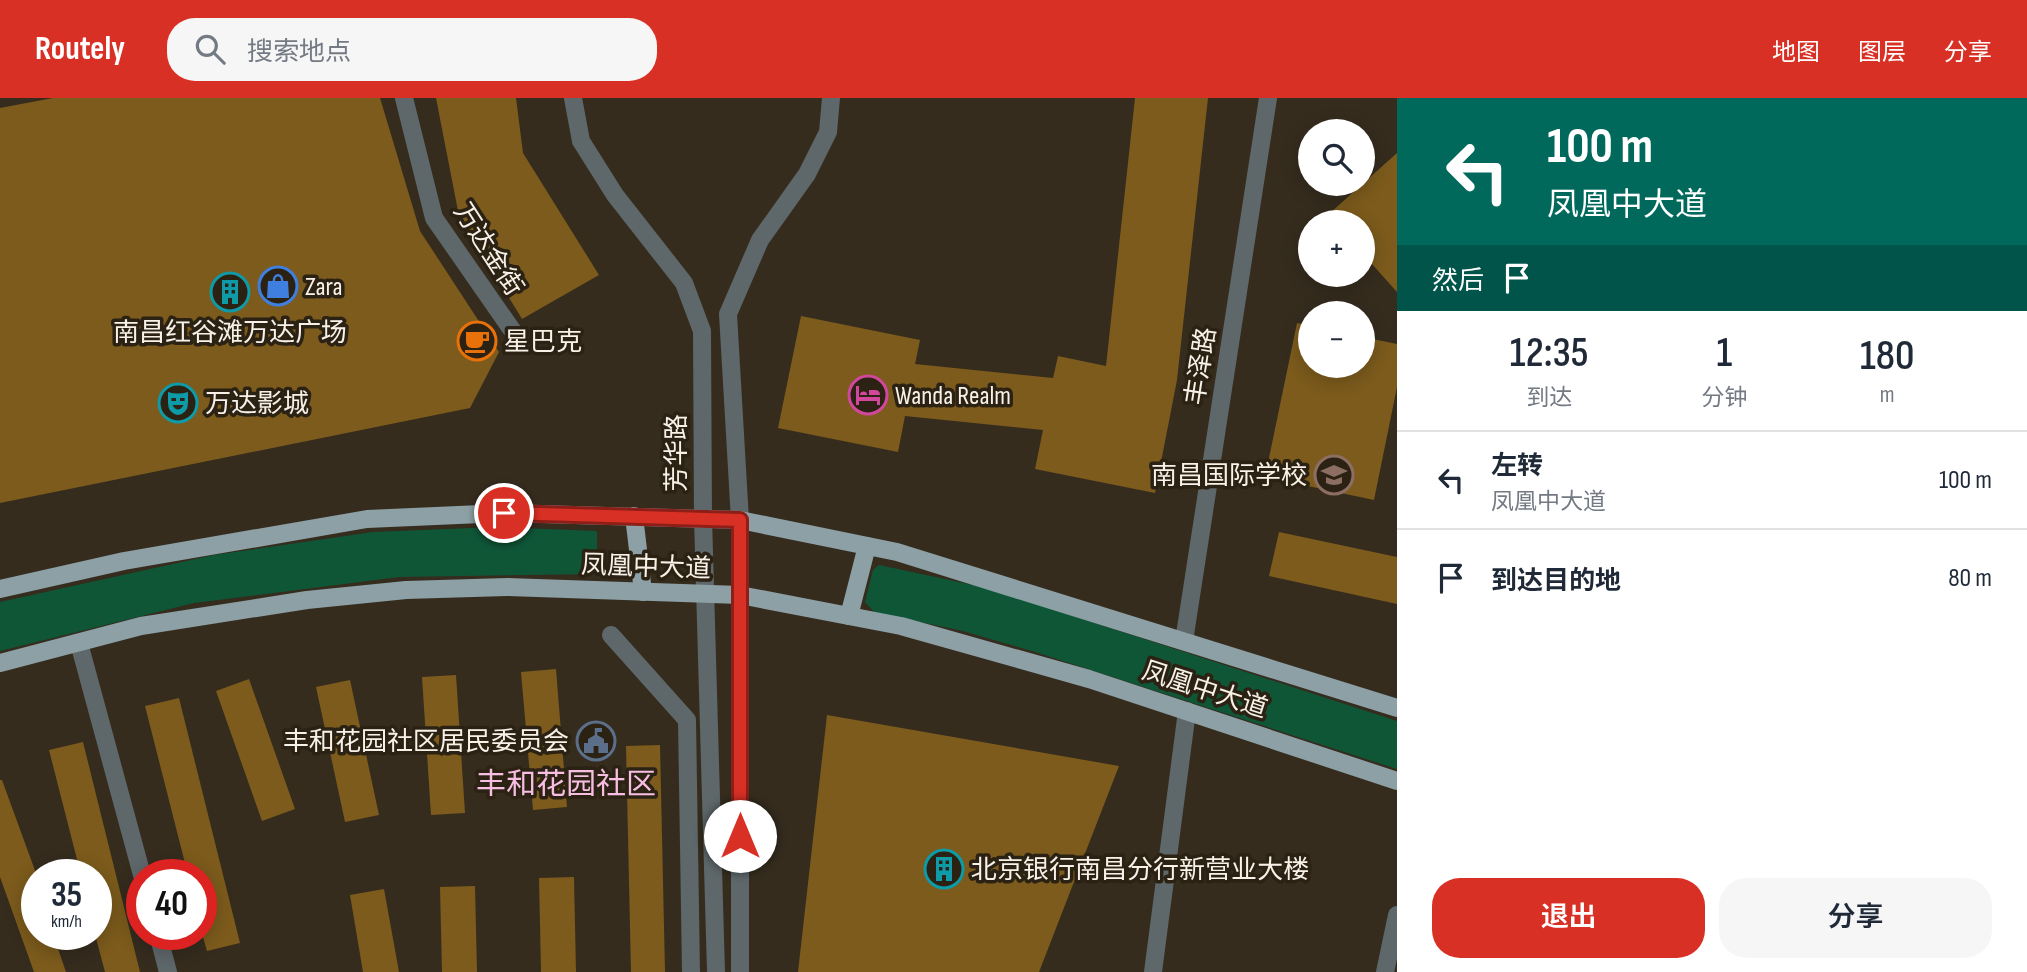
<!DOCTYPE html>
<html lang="zh">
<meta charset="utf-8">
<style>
body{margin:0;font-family:"Sofia Sans Condensed","Noto Sans SC",sans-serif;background:#f6f6f7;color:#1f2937;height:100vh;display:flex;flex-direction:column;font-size:26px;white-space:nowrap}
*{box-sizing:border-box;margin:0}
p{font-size:23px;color:#747a83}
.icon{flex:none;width:38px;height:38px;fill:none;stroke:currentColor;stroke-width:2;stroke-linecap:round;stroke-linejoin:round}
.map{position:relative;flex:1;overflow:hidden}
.details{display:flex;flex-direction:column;background:#fff;width:630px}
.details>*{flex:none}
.guide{background:#00695c;color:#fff;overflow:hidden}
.tools{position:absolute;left:1298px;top:21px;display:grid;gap:14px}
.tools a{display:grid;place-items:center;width:77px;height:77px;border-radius:50%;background:#fff;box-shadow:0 4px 18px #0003;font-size:35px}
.speed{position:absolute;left:21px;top:761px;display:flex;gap:14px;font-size:35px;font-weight:700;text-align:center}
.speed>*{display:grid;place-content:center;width:91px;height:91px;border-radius:50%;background:#fff;box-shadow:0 4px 18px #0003;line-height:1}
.speed small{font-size:18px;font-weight:400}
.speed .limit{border:10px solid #d22;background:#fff;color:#111}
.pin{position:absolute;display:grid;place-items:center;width:60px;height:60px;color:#fff;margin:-30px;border:4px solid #fff;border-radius:50%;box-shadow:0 2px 7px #0007}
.me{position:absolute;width:77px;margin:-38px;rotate:0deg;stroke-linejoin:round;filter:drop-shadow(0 0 5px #0008)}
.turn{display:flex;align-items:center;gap:24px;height:147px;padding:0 35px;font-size:32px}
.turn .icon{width:91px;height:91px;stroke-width:2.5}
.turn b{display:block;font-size:49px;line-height:60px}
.then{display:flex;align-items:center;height:66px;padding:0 35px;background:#0003;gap:14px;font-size:26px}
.eta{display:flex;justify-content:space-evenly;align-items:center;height:119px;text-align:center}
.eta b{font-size:42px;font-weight:600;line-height:49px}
.button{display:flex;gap:14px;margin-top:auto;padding:14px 35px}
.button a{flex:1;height:80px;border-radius:28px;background:#d93025;color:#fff;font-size:28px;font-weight:600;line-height:80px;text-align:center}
.button a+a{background:#f6f6f7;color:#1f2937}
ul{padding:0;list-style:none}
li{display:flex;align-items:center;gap:21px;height:98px;padding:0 35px;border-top:2px solid #e0e1e3}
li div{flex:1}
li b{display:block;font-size:26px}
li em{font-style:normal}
header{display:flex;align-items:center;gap:42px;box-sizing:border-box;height:98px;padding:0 35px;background:#d93025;color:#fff}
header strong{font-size:33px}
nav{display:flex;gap:38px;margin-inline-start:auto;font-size:24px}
.search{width:490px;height:63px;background:#f6f6f7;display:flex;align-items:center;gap:18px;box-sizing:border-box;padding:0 24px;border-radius:28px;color:#747a83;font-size:26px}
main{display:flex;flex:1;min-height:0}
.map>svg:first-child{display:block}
.green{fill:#0f5637}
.building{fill:#7c5b1c}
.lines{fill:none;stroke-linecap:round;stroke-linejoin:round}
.minor{stroke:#5e676a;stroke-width:18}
.major{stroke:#8ca0a6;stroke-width:18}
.route-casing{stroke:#8d1f18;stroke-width:18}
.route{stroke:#d93025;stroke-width:12}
.labels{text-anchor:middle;stroke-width:7;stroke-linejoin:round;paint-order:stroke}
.street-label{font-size:26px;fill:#f7f1e8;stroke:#2b2214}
.poi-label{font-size:26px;fill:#f7f1e8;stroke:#2b2214;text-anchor:start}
.quarter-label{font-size:30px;fill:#f7bee2;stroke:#2b2214}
</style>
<header>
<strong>Routely</strong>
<div class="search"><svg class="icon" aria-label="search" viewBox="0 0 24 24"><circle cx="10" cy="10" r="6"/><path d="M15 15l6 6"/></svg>搜索地点</div>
<nav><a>地图</a><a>图层</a><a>分享</a></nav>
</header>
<main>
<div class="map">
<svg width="1397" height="874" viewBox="0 0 1397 874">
<rect width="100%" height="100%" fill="#352c1e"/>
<g class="green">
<polygon points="497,429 597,433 597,476 399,479 194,505 0,553 0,504 214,457 373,434"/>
<polygon points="879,467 987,490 1397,623 1397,671 1032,553 959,532 875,515 865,504 873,472"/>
</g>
<g class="building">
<polygon points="53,0 380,0 420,133 499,254 470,310 0,405 0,10"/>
<polygon points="436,0 516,0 523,55 599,177 522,221 459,118"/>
<polygon points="1135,0 1208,0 1177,282 1155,395 1035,371 1043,332 905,318 898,354 778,330 801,218 920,242 915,266 1053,280 1058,258 1106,268"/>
<polygon points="1397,55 1397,194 1363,156 1363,124 1320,124"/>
<polygon points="1297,225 1311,228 1311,268 1363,268 1363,239 1397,246 1397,289 1374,402 1265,379"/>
<polygon points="1279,434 1397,459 1397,506 1269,478"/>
<polygon points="556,571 567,709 533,712 521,574"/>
<polygon points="456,577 465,715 431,717 422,579"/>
<polygon points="249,581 295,711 262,723 216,593"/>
<polygon points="350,582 379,717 345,724 316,589"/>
<polygon points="179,600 240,845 207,853 201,832 201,777 188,777 145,608"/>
<polygon points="827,617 1119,668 1039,874 798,874"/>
<polygon points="83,644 140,874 105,874 96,840 96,777 81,777 49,652"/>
<polygon points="660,647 665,874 631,874 626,648"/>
<polygon points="0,682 2,682 37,778 37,836 53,836 66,874 34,874 0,779"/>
<polygon points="574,779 576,874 541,874 539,780"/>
<polygon points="475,788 477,874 442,874 440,789"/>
<polygon points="384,791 399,874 363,874 350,797"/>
</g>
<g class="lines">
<g class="minor">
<polyline points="404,0 434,120 521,245"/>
<polyline points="573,0 581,43 615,97 684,185 702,233 703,420 716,874"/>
<polyline points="611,537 687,622 691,874"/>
<polyline points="1184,543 1268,0"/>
<polyline points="79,545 142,777"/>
<polyline points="158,836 168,874"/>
<polyline points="740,874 740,422 728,216 760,142 807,76 828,34 831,0"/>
<polyline points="1153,874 1187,613"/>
<polyline points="1385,874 1397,817"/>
</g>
<g class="major">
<polyline points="634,418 643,494"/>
<polyline points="0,491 124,463 367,421 504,415 740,422 897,454 1397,610"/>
<polyline points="849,518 867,448"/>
<polyline points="0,565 141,528 307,502 406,492 507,489 740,497 901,528 1089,581 1397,683"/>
</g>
</g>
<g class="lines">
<defs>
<polyline id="route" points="504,415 740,422 740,738"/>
</defs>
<use href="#route" class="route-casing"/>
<use href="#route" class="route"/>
</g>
<defs>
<symbol id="shop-ring" viewBox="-11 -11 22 22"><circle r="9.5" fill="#2b2214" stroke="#3f7fe0" stroke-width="1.5"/><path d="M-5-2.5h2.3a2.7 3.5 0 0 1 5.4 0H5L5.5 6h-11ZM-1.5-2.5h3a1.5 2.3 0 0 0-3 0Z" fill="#3f7fe0"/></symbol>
<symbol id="building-ring" viewBox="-11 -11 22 22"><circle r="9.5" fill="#2b2214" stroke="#0f9aa8" stroke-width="1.5"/><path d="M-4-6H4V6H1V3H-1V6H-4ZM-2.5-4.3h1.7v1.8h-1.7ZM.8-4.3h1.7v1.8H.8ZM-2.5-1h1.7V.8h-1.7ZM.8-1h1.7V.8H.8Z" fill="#0f9aa8"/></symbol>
<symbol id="cafe-ring" viewBox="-11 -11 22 22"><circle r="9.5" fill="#2b2214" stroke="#e8710a" stroke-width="1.5"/><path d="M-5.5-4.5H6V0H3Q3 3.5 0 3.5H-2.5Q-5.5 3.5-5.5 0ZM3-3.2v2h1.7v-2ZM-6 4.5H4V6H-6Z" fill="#e8710a"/></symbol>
<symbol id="hotel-ring" viewBox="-11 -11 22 22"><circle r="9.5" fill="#2b2214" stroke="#d1479c" stroke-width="1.5"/><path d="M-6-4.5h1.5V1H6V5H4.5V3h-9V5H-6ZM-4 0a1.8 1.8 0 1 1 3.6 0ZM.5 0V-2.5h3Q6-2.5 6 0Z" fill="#d1479c"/></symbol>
<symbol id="theatre-ring" viewBox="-11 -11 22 22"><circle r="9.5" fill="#2b2214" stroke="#0f9aa8" stroke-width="1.5"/><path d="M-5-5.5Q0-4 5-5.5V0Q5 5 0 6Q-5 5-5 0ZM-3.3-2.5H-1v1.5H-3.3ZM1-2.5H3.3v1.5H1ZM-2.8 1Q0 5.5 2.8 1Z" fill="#0f9aa8"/></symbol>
<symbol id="school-ring" viewBox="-11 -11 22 22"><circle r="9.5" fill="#2b2214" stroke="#8d6e63" stroke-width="1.5"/><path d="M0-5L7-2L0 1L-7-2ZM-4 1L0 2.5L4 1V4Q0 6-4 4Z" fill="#8d6e63"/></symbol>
<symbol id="civic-ring" viewBox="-11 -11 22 22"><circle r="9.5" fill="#2b2214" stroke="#5c6f8a" stroke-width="1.5"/><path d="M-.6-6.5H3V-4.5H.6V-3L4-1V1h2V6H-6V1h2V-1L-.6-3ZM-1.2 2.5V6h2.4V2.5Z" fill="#5c6f8a"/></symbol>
</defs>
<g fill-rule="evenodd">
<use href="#shop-ring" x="256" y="166" width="44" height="44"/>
<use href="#building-ring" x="208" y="172" width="44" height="44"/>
<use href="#cafe-ring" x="455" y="221" width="44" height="44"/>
<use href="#hotel-ring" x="846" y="275" width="44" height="44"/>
<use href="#theatre-ring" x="156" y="283" width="44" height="44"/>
<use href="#school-ring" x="1312" y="355" width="44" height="44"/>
<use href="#civic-ring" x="574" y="621" width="44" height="44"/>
<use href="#building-ring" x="922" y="749" width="44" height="44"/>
</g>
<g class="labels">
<g class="street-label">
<text transform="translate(489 151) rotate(57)" y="9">万达金街</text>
<text transform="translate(1200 268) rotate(-81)" y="9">丰泽路</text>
<text transform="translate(676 355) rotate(-90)" y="9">芳华路</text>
<text transform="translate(646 468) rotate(2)" y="9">凤凰中大道</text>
<text transform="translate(1205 591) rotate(18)" y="9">凤凰中大道</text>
</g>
<g class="poi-label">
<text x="305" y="197">Zara</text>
<text x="230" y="243" text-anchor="middle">南昌红谷滩万达广场</text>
<text x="504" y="252">星巴克</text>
<text x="895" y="306">Wanda Realm</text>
<text x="205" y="314">万达影城</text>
<text x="1307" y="386" text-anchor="end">南昌国际学校</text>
<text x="569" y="652" text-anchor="end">丰和花园社区居民委员会</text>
<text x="971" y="780">北京银行南昌分行新营业大楼</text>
</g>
<g class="quarter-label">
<text x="566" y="696">丰和花园社区</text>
</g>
</g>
</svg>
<div class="tools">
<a><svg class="icon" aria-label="search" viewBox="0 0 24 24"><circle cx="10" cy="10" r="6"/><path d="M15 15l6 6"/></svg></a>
<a>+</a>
<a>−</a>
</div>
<div class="speed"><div>35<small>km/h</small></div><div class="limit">40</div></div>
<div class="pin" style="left:504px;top:415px;background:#d93025"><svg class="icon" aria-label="arrive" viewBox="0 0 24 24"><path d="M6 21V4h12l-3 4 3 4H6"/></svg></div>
<svg class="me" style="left:740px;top:738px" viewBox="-20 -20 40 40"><circle r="19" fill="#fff"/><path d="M0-13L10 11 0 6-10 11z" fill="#d93025"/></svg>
</div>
<section class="details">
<div class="guide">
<div class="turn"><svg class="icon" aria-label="left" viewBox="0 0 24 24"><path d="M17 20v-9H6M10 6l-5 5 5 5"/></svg><div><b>100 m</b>凤凰中大道</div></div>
<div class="then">然后<svg class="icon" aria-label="arrive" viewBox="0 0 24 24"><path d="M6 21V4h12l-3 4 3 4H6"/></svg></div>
</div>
<div class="eta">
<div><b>12:35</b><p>到达</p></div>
<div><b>1</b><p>分钟</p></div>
<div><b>180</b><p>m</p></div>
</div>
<ul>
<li><svg class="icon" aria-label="left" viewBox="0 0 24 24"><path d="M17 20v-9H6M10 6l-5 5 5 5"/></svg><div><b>左转</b><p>凤凰中大道</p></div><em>100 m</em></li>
<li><svg class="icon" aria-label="arrive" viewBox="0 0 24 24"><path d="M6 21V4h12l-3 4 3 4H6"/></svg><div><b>到达目的地</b></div><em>80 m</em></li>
</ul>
<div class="button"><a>退出</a><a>分享</a></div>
</section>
</main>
